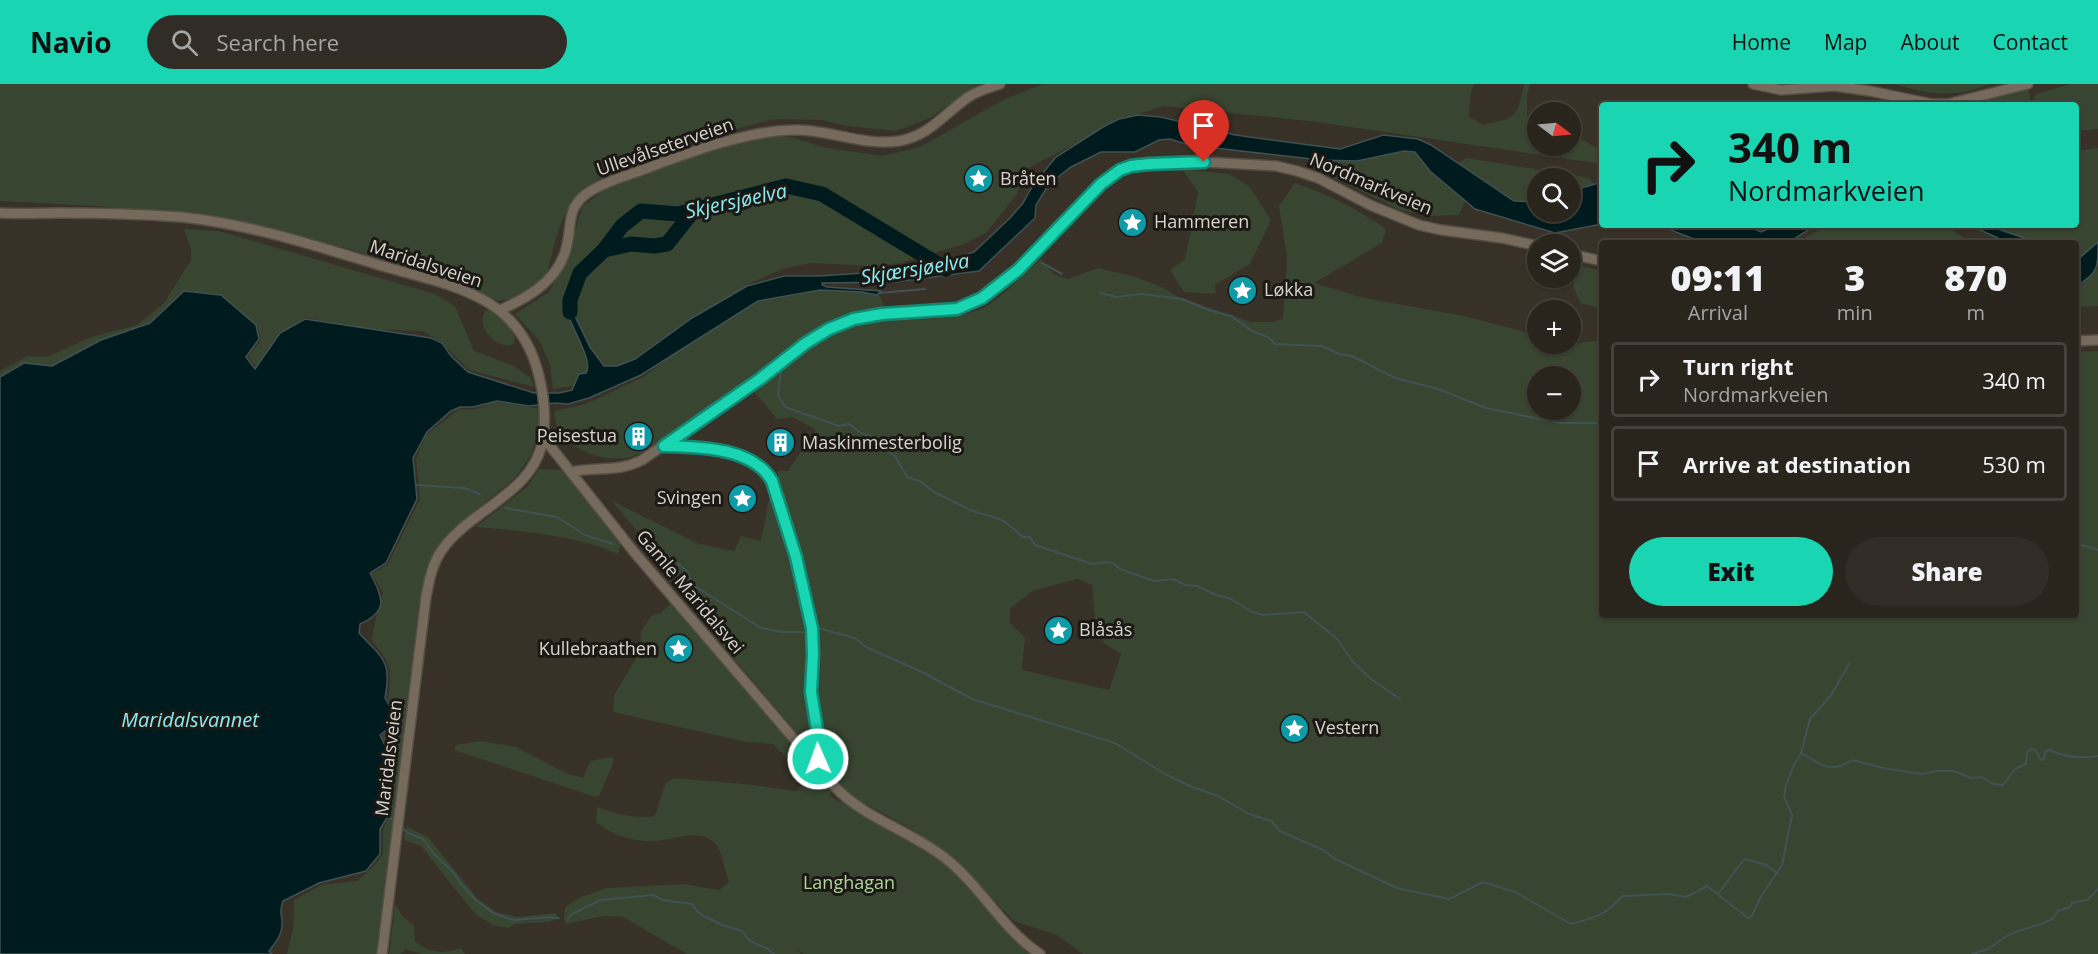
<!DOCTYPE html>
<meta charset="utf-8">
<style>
body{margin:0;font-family:"Open Sans",sans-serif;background:#312d26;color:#f1f3f6;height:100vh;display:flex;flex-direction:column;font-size:22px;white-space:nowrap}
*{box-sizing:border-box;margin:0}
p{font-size:20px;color:#a5a5a4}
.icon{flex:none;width:33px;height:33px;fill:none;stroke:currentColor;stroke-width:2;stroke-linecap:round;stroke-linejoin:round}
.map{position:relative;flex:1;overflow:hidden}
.panel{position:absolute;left:1599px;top:156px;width:480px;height:378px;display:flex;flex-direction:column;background:#29251d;border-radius:6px;box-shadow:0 2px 4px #0004,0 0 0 2px #45423b}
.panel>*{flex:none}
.hud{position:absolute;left:1599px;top:18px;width:480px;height:126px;border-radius:6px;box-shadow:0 2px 4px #0004,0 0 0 2px #45423b;background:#1ad5b2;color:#111;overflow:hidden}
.needle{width:39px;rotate:106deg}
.tools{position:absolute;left:1527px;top:18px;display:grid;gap:12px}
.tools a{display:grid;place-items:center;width:54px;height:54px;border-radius:50%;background:#29251d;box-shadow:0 2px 4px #0004,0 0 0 2px #45423b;font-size:30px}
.pin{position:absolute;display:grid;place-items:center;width:51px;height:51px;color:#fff;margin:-62px -26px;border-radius:50% 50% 50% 0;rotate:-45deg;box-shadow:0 0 6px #0007}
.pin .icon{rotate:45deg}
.me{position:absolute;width:66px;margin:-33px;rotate:358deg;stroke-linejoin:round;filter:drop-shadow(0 0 4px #0008)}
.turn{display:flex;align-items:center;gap:21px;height:126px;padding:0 30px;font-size:27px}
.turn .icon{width:78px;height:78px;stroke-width:2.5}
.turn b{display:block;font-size:42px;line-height:51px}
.eta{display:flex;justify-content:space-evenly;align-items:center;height:102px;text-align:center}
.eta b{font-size:36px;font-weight:800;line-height:42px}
.button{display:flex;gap:12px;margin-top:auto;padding:12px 30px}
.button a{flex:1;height:69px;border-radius:36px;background:#1ad5b2;color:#111;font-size:24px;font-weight:800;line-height:69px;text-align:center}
.button a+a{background:#312d26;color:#f1f3f6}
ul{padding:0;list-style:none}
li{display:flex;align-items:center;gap:18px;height:75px;margin:0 12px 9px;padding:0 18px;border:3px solid #45423b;border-radius:6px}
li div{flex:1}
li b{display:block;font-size:22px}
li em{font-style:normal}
header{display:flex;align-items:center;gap:36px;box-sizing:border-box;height:84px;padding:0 30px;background:#1ad5b2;color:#111}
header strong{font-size:28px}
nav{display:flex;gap:33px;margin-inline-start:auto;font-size:21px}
.search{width:420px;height:54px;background:#312d26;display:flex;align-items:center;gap:15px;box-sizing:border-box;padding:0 21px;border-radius:33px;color:#a5a5a4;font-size:22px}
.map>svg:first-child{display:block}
.green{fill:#384531;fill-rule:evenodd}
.water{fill:#001b1e;stroke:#405253;stroke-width:1.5}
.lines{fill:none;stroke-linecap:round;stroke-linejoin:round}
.stream{stroke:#405253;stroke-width:2}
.river{stroke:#001b1e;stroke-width:15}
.minor-casing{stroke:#544e45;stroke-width:12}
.minor{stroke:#766a5c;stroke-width:9}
.route-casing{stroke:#118a74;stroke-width:15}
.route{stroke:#1ad5b2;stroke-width:10}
.labels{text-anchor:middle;stroke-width:6;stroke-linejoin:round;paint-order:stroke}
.street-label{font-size:18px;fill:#d7d4ce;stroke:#1c1915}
.poi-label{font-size:18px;fill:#d7d4ce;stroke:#1c1915;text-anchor:start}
.park-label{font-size:18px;fill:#afd69b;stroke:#1c1915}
.water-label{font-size:20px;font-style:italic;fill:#8ceaf2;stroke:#1c1915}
</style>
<header>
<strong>Navio</strong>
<div class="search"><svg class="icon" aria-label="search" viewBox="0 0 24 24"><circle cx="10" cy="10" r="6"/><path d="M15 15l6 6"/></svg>Search here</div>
<nav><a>Home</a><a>Map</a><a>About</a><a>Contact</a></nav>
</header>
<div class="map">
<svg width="2098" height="870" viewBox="0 0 2098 870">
<rect width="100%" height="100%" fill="#373127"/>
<g class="green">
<path d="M0 0H980L970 5 932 33 896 47 847 42 822 36 775 35 725 48 615 86C559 114 559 144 545 199L522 213 498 217 470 203 349 165 228 135 97 122 0 117Z"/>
<path d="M1043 0H1474L1470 13 1469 33 1483 41C1517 34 1517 33 1524 0H1530L1527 11V31L1537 38 1538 62H1570L1571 49 1602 67V80L1317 38 1163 22 1121 36 1028 84 1017 110 986 149 964 160 901 179 868 182 811 179 782 185 747 201 634 275 579 301 553 305 550 280 539 256 515 230 549 208 566 177 582 123 604 106 747 53H790L823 63 882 72 920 63 1003 16Z"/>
<path d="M1895 0H1990C1955 14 1930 11 1895 0Z"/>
<polygon points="2070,0 2098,0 2098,45 2076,47 2076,21 2036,21 2034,11"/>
<polygon points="2028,2 2031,21 1969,21 1969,19"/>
<polygon points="2098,64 2098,157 2077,177 2076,159 2032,159 2030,156 1986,141 2076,141 2076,67"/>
<polygon points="1404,67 1415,68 1430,87 1465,117 1459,131 1431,132 1400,126 1307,81 1321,76 1357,77"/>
<polygon points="1467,74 1589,94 1594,100 1571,107 1570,94 1538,94 1537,118 1514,117 1458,79"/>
<polygon points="1182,85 1229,90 1249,102 1271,136 1250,180 1215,201 1216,210 1184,208 1170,186 1185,175 1198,108"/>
<path d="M1295 99C1328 111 1357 124 1386 145L1382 159 1314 199 1364 214 1464 232 1537 251 1538 260H1570L1602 256V531H2076V268L2098 267V870H1083L1057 851 1014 837 950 771 910 744 851 712 828 688 813 612 815 563 794 446 777 387H788L816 346 792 333 777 335 751 304C781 283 813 254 849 243 891 230 939 242 981 225 996 219 1027 187 1041 175L1053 190 1068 195 1098 184 1136 193 1164 204 1178 213 1251 238H1274L1283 234 1287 173 1279 122ZM1538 292H1570V326H1538ZM1077 495 1092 501 1095 537 1104 559 1121 570 1109 606 1022 586 1025 553 1010 539V525L1032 507Z"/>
<polygon points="1827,141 1943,141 1973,159 1797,159"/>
<polygon points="184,145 219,147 435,210 455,222 474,267 512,281 531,294 534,303 469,286 440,257 422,247 359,245 306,233 280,250 258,285 248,273 261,256 258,243 220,210 183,207 153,240 52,283 0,300 0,287 28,272 47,273 91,253 137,241 164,219 191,176 191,165"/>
<polygon points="1576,181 1602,187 1602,225 1580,219 1573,201"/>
<polygon points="2098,184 2098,222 2076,223 2076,207"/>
<path d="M828 204 878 208 884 222C815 240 750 294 692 334 677 345 647 369 630 373 607 379 575 368 560 349 556 343 555 334 554 327L586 320 645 292 733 225 779 208Z"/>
<path d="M490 226C501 231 511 241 515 253L514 260C497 268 475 242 485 227Z"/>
<path d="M494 318 542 325 538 349 530 373 514 395 456 442 428 486 419 521 378 870H287L293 845 294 816 321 801 357 797 374 782 383 769V746L390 727 397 673 388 664 382 652C394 639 399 631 388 615 392 584 392 581 372 557 373 540 379 525 383 508L372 490 388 480 420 415 416 375 426 351 459 325 474 326Z"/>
<path d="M539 385 562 386 621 461 618 470C576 451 521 447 476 443L527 403Z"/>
<path d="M772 407 778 416 803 515 808 563 807 611 813 657H804L723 562 708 532 612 417 699 460 734 467 741 452 760 457C767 439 764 426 772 407Z"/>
<path d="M672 518 832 704 830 711 839 718 849 713 943 773 1039 870H803L796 864 801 870H687L623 833 604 832 566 840 564 835 565 823 581 813 607 804 684 800 719 806 729 798C725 787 723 773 718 763 705 741 671 757 652 757 634 758 609 750 596 738L597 723C617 730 634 735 655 732L665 700 673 694 745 700 796 707 804 700 799 687 773 660 746 658 613 628 614 611 640 568 641 548 651 532 662 528Z"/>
<polygon points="481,657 516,663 566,689 583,694 590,677 613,673 614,677 599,712 596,713 454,666 456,661"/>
<polygon points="406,742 429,754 477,814 496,828 517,833 556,829 558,835 548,838 515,840 508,844 493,841 475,830 421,762 404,756"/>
<path d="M395 820 403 833 414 841 415 858C431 869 442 870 461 864L465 870H421L406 865 400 870H389Z"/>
</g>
<g class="water">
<path d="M1138 31 1161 33 1235 51 1340 65 1383 51 1418 55 1431 61 1514 117 1537 118 1538 128H1570L1571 107 1602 98V140L1555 149 1475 125 1430 87 1415 68 1404 67 1357 77 1321 76 1189 61 1170 55 1159 56 1135 68H1101L1071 83 1049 100 1036 121 1035 134 979 187 895 198 822 199V201L827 203 881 207 877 211 862 208 820 206 758 217 641 291 589 314 568 320 555 319 529 322 497 317 473 323H460L451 327 427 348 413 374 417 415 386 479 370 489C383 514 389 527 360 540L359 549C383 575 392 576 385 614L392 625V642L380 651 387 666 395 673 388 732 380 745V770L366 787 319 799 283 817C278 831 283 830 282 841 282 852 275 859 269 867L272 870H0V293L24 279 52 282 101 256 150 239 184 207 221 211 256 241 259 255 246 273 255 285 280 249 305 235 431 254 442 259 451 272 468 288 534 309H559L572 306 579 290 586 289C594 277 570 242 567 227 565 221 567 214 568 208L575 209 573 228 590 263 604 282H617L635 275 692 234 747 202 784 192H819L878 188 940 178 974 168 1010 134 1023 119 1033 101 1056 73 1103 43 1119 35Z"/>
<polygon points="1658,141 1746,141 1761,148 1777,141 1816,141 1788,159 1704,159"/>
<polygon points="1969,141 1986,141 2030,156 2032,159 2009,159"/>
<path d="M2098 158C2098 187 2098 187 2076 203V177Z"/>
</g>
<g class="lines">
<g class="stream">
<polyline points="1042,179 1062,190"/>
<polyline points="879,209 925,205"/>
<polyline points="1100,209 1116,213 1141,210 1182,215 1209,226 1231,232 1252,247 1268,253 1275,260 1322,262 1339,270 1352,272 1395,294 1438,305 1486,324 1559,339 1602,339"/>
<polyline points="781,286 778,311 785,323 839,342 849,340 861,349 880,355 889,368 895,372 907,393 920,397 934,408 972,427 991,432 1004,437 1023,453 1030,453 1035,461 1083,477 1093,480 1106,478 1113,479 1120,485 1154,497 1173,495 1185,501 1197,502 1216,511 1229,514 1252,528 1263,531 1304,528 1338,556 1353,578 1371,595 1400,615"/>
<polyline points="416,401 464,404 480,410"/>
<polyline points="505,424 557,433 585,451 613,460"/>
<polyline points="2076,459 2098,466"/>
<polyline points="652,463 656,463 687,487 693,501 761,544 782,548 803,548"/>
<path d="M818 544 855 554 866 563 924 589 972 615 1115 659 1165 690 1192 703 1218 712 1249 730 1271 737 1280 747 1323 766 1335 775 1397 804 1449 815 1483 798 1515 808 1571 840C1595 834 1606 831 1622 812L1669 810 1686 813 1707 802 1748 834 1752 832 1760 814 1782 781 1792 731 1784 713 1786 701 1793 683 1801 669 1810 635 1832 610 1849 580"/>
<path d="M1801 669C1821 680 1830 691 1852 676L1883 684 1922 690 1936 687H1954L1971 694 1982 693 1993 700 2003 701 2015 685 2026 680 2027 668 2031 665 2036 667 2041 676 2044 675 2045 668 2049 666C2065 673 2081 675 2098 672"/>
<polyline points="388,732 394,737"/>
<polyline points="401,743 408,749 423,755 434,770 453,788 461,800 476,816 493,829 513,836 550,833 559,834"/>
<polyline points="1718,810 1741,779 1746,775 1766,781 1778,790"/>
<polyline points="568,834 574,829 601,816 653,811 663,816 692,820 698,828 706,833 722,841 742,847 750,857 768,865 774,870"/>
<polyline points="1972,870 1988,865 2010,850 2044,839 2052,835 2058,827 2070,823 2072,819 2087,816 2098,805"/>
</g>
<g class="river">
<polyline points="604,166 631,160 654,162 667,160 694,126"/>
<polyline points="570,228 570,216 580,189 604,166 622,142 641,127 678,130 786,102 822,110 946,185"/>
</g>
<defs>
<g id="minor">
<polyline points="1753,0 1781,6 1834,2 1870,7 1932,20 1948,20 2028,0"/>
<path d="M0 129C20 130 39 129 59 129 99 129 140 130 181 133 249 140 313 161 379 181 449 202 519 208 539 292 544 312 546 334 543 355 534 410 470 425 442 466 432 480 429 497 426 513L382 870"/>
<polyline points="1570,170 1602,177"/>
<path d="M500 226C525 215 554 199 564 171 575 144 561 123 594 105 610 96 629 91 645 85 690 68 752 45 799 46 833 47 865 62 899 57 929 52 943 31 967 14 977 7 988 4 1000 0"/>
<polyline points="2076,257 2098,256"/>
<path d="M543 353 634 468 836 704C866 735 911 747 945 774 981 802 1001 844 1040 870"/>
<path d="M664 362C695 363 741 363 765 387 783 405 811 525 813 553 814 572 810 590 811 608 812 632 825 658 815 680"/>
<path d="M571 388C597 382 617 389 642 376L760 295 806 259 829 245 861 234 882 230 957 225 982 214 1018 186 1101 100 1120 86 1131 82 1204 78 1276 82 1297 87 1318 94 1370 121 1419 141 1441 146 1502 154 1538 162"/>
</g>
</defs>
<use href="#minor" class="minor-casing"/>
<use href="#minor" class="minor"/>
</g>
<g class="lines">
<defs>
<path id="route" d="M818 675 820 664 811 608 813 571 812 544 796 473 772 397C753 363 698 363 664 362L760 295 806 259 829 245 854 235 882 230 957 225 982 214 1018 186 1101 100 1120 86 1131 82 1149 80 1204 78"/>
</defs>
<use href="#route" class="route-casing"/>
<use href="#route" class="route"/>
</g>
<defs>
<symbol id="sight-disc" viewBox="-11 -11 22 22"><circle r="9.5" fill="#0f9aa8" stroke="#1c1915"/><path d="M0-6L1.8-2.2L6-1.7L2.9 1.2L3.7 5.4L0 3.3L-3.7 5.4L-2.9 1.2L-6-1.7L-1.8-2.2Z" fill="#fff"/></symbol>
<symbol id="building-disc" viewBox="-11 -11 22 22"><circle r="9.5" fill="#0f9aa8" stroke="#1c1915"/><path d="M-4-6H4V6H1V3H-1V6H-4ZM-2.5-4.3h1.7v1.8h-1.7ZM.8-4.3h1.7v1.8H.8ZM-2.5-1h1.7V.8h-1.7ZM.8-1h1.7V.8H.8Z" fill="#fff"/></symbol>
</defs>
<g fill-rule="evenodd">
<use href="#sight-disc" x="962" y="78" width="33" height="33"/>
<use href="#sight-disc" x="1116" y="122" width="33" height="33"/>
<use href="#sight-disc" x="1226" y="190" width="33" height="33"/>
<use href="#building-disc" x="622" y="336" width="33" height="33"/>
<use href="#building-disc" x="764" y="342" width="33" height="33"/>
<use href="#sight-disc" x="726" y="398" width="33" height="33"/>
<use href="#sight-disc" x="1042" y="530" width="33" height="33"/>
<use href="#sight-disc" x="662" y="548" width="33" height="33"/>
<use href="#sight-disc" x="1278" y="628" width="33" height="33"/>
</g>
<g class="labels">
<g class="street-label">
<text transform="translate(665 63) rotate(-19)" y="6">Ullevålseterveien</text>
<text transform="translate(1371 100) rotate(23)" y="6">Nordmarkveien</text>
<text transform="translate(426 180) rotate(18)" y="6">Maridalsveien</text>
<text transform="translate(690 508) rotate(50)" y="6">Gamle Maridalsvei</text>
<text transform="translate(389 674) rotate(-83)" y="6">Maridalsveien</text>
</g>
<g class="poi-label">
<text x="1000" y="101">Bråten</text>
<text x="1154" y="144">Hammeren</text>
<text x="1264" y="212">Løkka</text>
<text x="617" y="358" text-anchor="end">Peisestua</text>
<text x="802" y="365">Maskinmesterbolig</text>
<text x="722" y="420" text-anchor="end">Svingen</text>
<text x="1079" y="552">Blåsås</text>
<text x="657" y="571" text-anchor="end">Kullebraathen</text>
<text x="1315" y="650">Vestern</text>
</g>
<g class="park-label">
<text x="849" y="805">Langhagan</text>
</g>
<g class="water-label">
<text transform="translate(736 117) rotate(-12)" y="7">Skjersjøelva</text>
<text transform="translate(915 185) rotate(-9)" y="7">Skjærsjøelva</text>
<text x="190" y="643">Maridalsvannet</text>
</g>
</g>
</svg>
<div class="tools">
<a><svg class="needle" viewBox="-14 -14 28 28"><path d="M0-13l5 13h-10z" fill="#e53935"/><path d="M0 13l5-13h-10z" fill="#a5a5a4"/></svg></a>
<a><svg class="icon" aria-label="search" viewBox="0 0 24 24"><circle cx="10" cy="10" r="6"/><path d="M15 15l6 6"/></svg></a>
<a><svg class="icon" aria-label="layers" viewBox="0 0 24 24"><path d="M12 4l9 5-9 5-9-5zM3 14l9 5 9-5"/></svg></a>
<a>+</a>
<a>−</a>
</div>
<div class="pin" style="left:1204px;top:78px;background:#d93025"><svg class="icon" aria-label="arrive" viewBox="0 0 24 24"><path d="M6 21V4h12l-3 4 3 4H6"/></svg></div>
<svg class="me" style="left:818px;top:675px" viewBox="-20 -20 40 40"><circle r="17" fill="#1ad5b2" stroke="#fff" stroke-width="3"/><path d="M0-11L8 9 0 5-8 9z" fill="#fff"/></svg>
<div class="hud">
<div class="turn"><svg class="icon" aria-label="right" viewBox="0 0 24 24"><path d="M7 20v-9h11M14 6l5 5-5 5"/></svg><div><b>340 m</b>Nordmarkveien</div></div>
</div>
<section class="panel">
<div class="eta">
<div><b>09:11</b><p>Arrival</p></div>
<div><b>3</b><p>min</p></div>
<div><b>870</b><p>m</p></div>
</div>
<ul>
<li><svg class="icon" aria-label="right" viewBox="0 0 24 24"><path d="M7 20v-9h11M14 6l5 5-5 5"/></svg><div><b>Turn right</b><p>Nordmarkveien</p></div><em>340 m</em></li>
<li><svg class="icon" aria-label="arrive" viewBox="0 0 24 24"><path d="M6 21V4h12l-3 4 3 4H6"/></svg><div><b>Arrive at destination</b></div><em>530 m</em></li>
</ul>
<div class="button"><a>Exit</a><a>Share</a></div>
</section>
</div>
